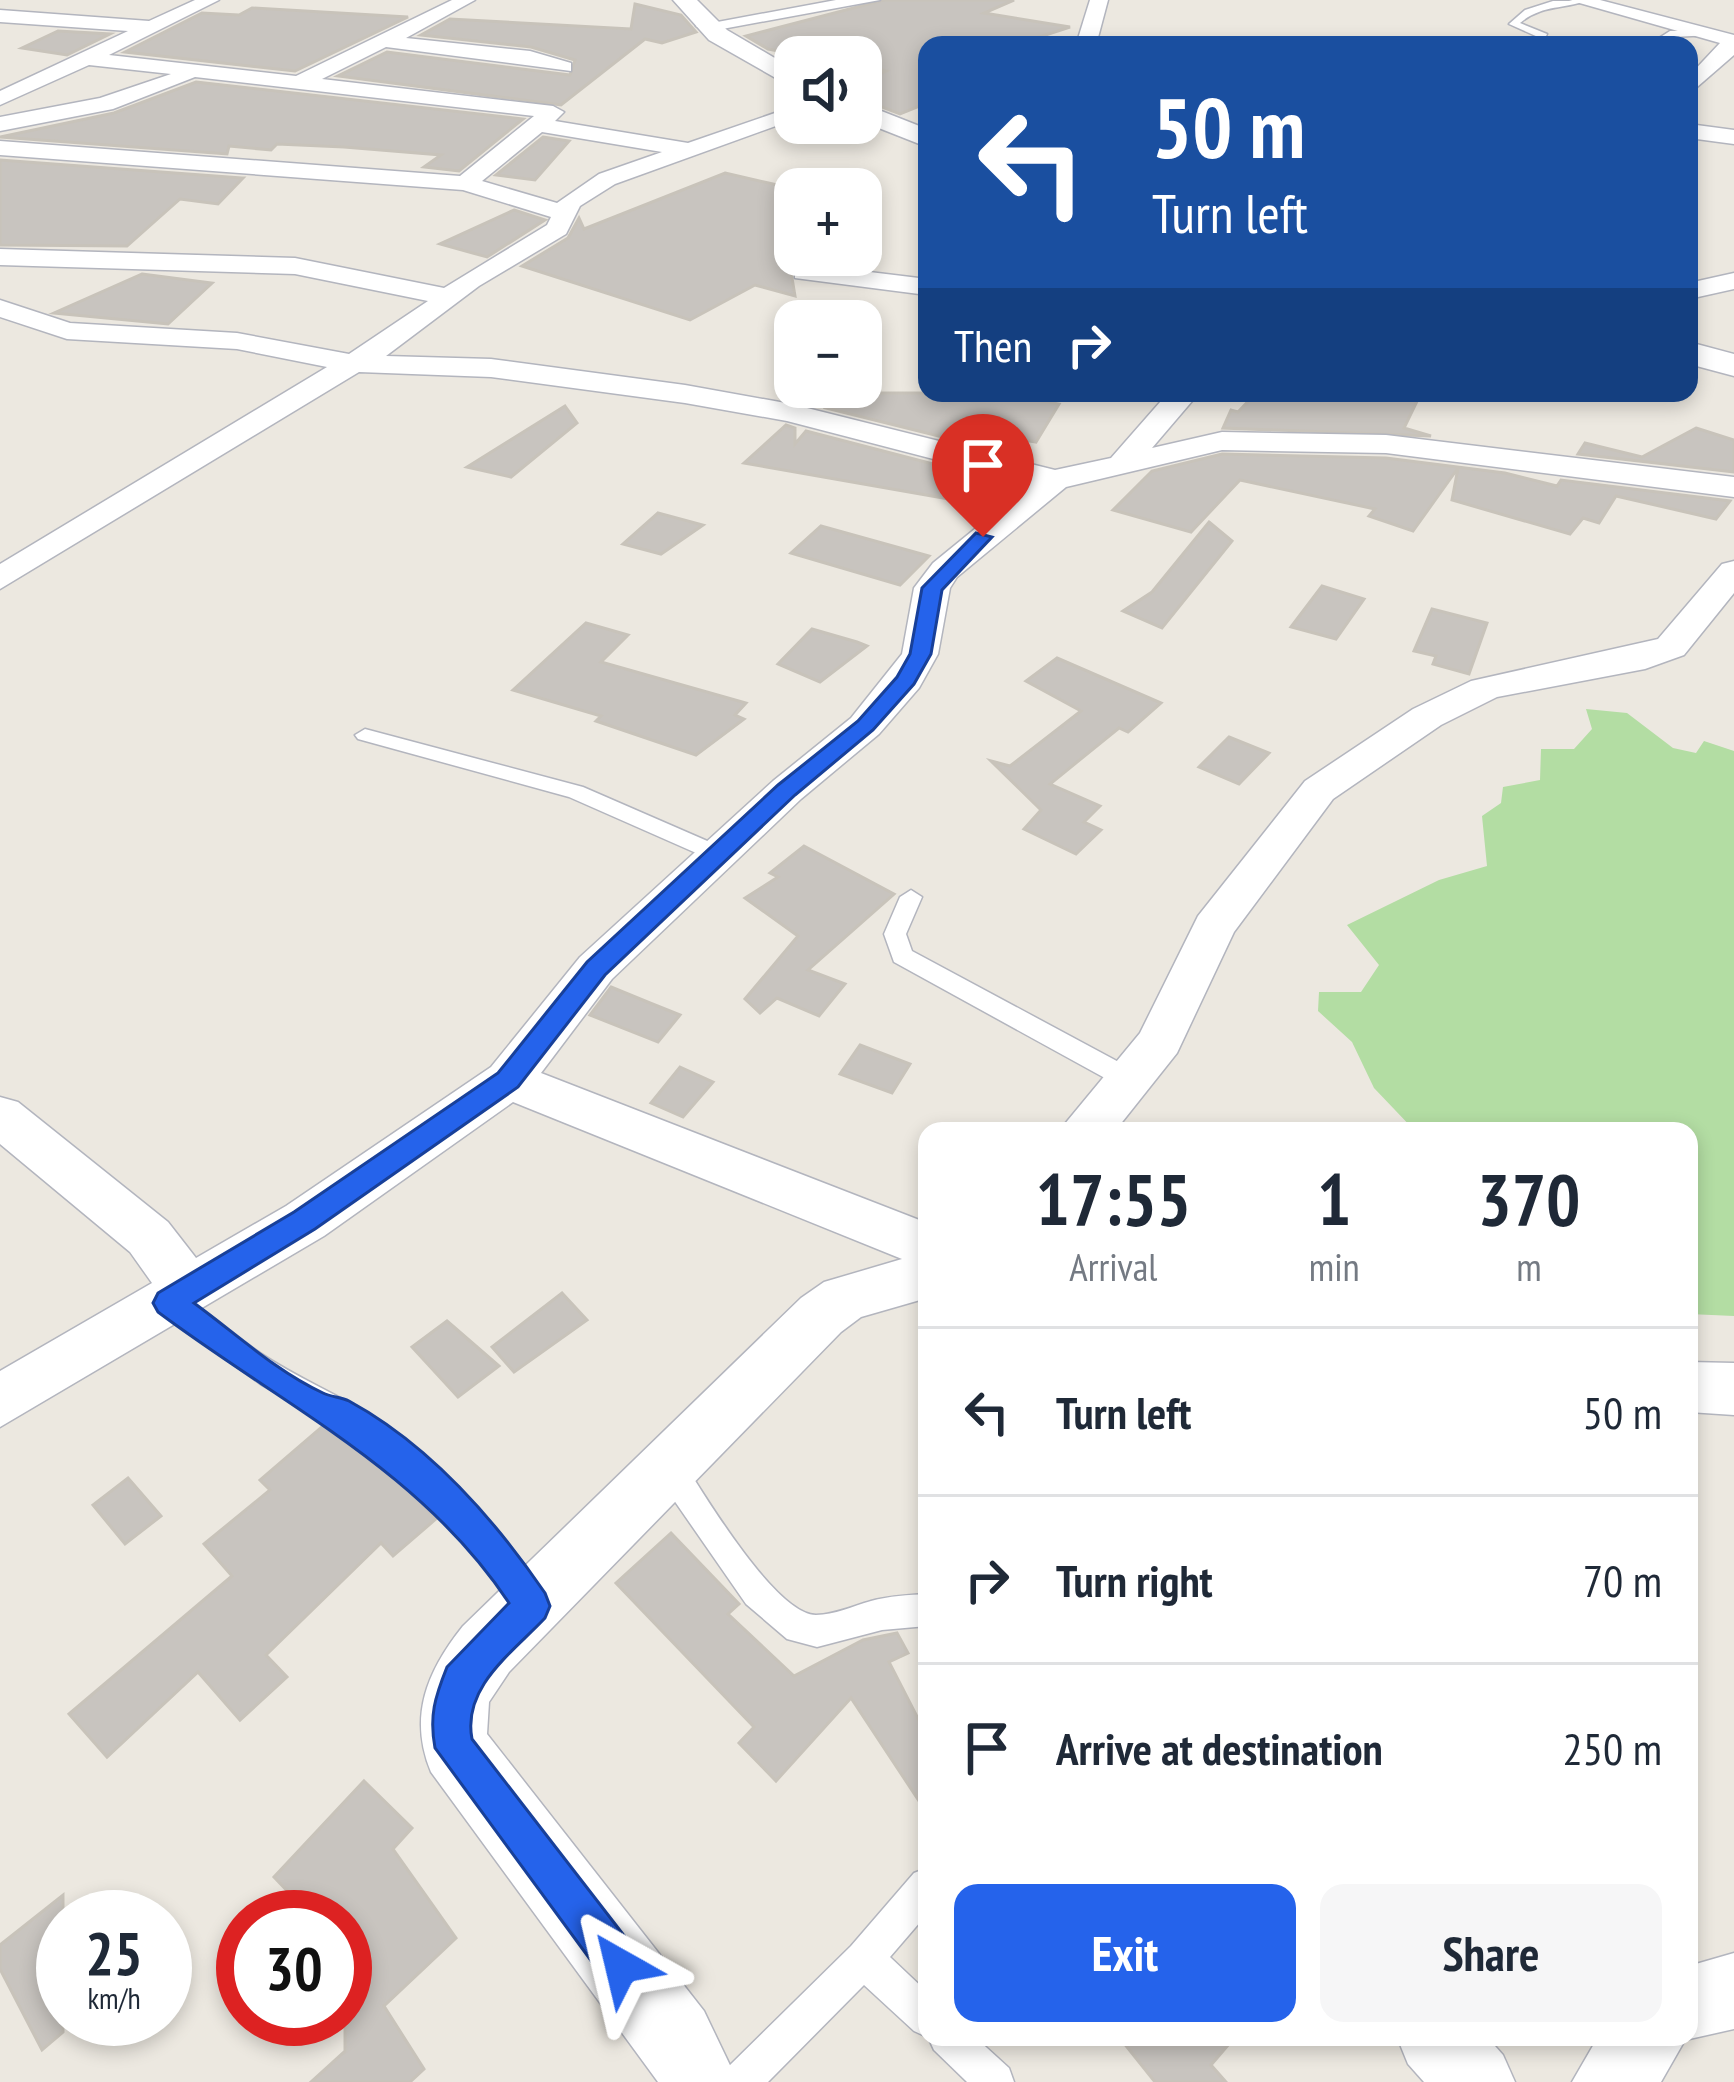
<!DOCTYPE html>
<meta charset="utf-8">
<style>
body{margin:0;font-family:"PT Sans Narrow",sans-serif;background:#f6f6f7;color:#1f2937;height:100vh;display:flex;flex-direction:column;font-size:45px;white-space:nowrap}
*{box-sizing:border-box;margin:0}
p{font-size:39px;color:#747a83}
.icon{flex:none;width:66px;height:66px;fill:none;stroke:currentColor;stroke-width:2;stroke-linecap:round;stroke-linejoin:round}
.map{position:relative;flex:1;overflow:hidden}
.sheet{position:absolute;left:918px;top:1122px;width:780px;height:924px;display:flex;flex-direction:column;background:#fff;border-radius:24px;box-shadow:0 6px 18px #0003}
.sheet>*{flex:none}
.guide{position:absolute;left:918px;top:36px;width:780px;height:366px;border-radius:24px;box-shadow:0 6px 18px #0003;background:#1a4fa0;color:#fff;overflow:hidden}
.buttons{position:absolute;left:774px;top:36px;display:grid;gap:24px}
.buttons a{display:grid;place-items:center;width:108px;height:108px;border-radius:24px;background:#fff;box-shadow:0 6px 18px #0003;font-size:60px}
.speed{position:absolute;left:36px;top:1890px;display:flex;gap:24px;font-size:60px;font-weight:700;text-align:center}
.speed>*{display:grid;place-content:center;width:156px;height:156px;border-radius:50%;background:#fff;box-shadow:0 6px 18px #0003;line-height:1}
.speed small{font-size:30px;font-weight:400}
.speed .limit{border:18px solid #d22;background:#fff;color:#111}
.pin{position:absolute;display:grid;place-items:center;width:102px;height:102px;color:#fff;margin:-123px -51px;border-radius:50% 50% 50% 0;rotate:-45deg;box-shadow:0 0 12px #0007}
.pin .icon{rotate:45deg}
.me{position:absolute;width:132px;margin:-66px;rotate:323deg;stroke-linejoin:round;filter:drop-shadow(0 0 9px #0008)}
.turn{display:flex;align-items:center;gap:42px;height:252px;padding:0 36px;font-size:54px}
.turn .icon{width:156px;height:156px;stroke-width:2.5}
.turn b{display:block;font-size:84px;line-height:102px}
.then{display:flex;align-items:center;height:114px;padding:0 36px;background:#0003;gap:24px;font-size:45px}
.eta{display:flex;justify-content:space-evenly;align-items:center;height:204px;text-align:center}
.eta b{font-size:72px;font-weight:600;line-height:84px}
.cta{display:flex;gap:24px;margin-top:auto;padding:24px 36px}
.cta a{flex:1;height:138px;border-radius:24px;background:#2563eb;color:#fff;font-size:48px;font-weight:600;line-height:138px;text-align:center}
.cta a+a{background:#f6f6f7;color:#1f2937}
ul{padding:0;list-style:none}
li{display:flex;align-items:center;gap:36px;height:168px;padding:0 36px;border-top:3px solid #e0e1e3}
li div{flex:1}
li b{display:block;font-size:45px}
li em{font-style:normal}
.map>svg:first-child{display:block}
.green{fill:#b3dda3}
.building{fill:#c8c4bf;stroke:#c8c3ba;stroke-width:3}
.lines{fill:none;stroke-linecap:round;stroke-linejoin:round}
.service-casing{stroke:#b3b5be;stroke-width:3}
.minor-casing{stroke:#b3b5be;stroke-width:3}
.tertiary-casing{stroke:#b3b5be;stroke-width:3}
.service{fill:#fff;fill-rule:evenodd}
.minor{fill:#fff;fill-rule:evenodd}
.tertiary{fill:#fff;fill-rule:evenodd}
.route{fill:#2563eb;stroke:#184099;stroke-width:3}
</style>
<div class="map">
<svg width="1734" height="2082" viewBox="0 0 1734 2082">
<rect width="100%" height="100%" fill="#ece8e0"/>
<polygon class="green" points="1586,709 1627,713 1673,748 1696,753 1704,741 1734,751 1734,1316 1689,1314 1689,1131 1415,1131 1374,1088 1352,1042 1318,1011 1319,992 1361,992 1379,965 1347,925 1439,880 1487,866 1482,816 1501,803 1503,787 1540,780 1541,749 1574,749 1592,729"/>
<g class="building">
<polygon points="884,0 1014,0 984,13 1070,27 1015,45 927,45 927,103 900,114 861,99 861,83 886,71 861,66 861,57 811,57 768,49 746,36"/>
<polygon points="635,4 681,15 696,32 662,43 645,39 561,105 338,76 387,52 570,75 575,60 531,47 421,35 450,19 631,29"/>
<polygon points="252,8 408,17 295,71 125,52 202,13 239,15"/>
<polygon points="58,31 110,34 67,55 22,48"/>
<polygon points="196,82 523,119 459,171 424,167 441,155 344,147 277,144 271,150 229,146 227,154 0,137 114,113"/>
<polygon points="543,137 569,141 535,180 496,175"/>
<polygon points="0,160 242,178 243,178 218,204 180,199 127,246 0,245"/>
<polygon points="725,173 795,189 795,261 790,266 795,296 755,285 690,320 522,266 568,238 579,218 584,229"/>
<polygon points="514,210 545,220 487,257 440,244"/>
<polygon points="142,274 212,283 168,324 54,313"/>
<polygon points="844,393 999,393 1059,404 1036,442 1012,438 1003,452 826,408"/>
<polygon points="1256,393 1421,393 1404,428 1431,436 1223,428 1231,410 1238,412"/>
<polygon points="565,406 577,423 511,477 467,467"/>
<polygon points="786,425 795,428 795,444 806,431 987,478 972,503 744,463"/>
<polygon points="1696,428 1734,440 1734,472 1578,454 1585,443 1642,457"/>
<polygon points="1222,454 1386,458 1505,473 1557,486 1561,480 1730,501 1716,519 1616,496 1599,523 1583,518 1570,534 1452,500 1458,468 1413,531 1369,516 1375,509 1240,480 1191,532 1113,510 1152,471"/>
<polygon points="658,513 703,525 661,554 623,544"/>
<polygon points="1209,522 1232,541 1162,628 1123,611 1152,592"/>
<polygon points="821,526 929,556 900,585 791,553"/>
<polygon points="1322,586 1364,599 1336,639 1291,627"/>
<polygon points="1432,609 1487,623 1469,674 1433,664 1436,656 1414,651"/>
<polygon points="586,623 628,635 601,662 746,703 735,715 744,719 696,755 596,721 601,716 513,690"/>
<polygon points="812,629 857,642 867,646 820,682 778,664"/>
<polygon points="1057,658 1161,703 1128,732 1119,728 1050,784 1100,806 1084,822 1101,830 1076,854 1024,829 1041,810 991,761 1010,766 1081,711 1026,681"/>
<polygon points="1229,737 1269,753 1239,784 1199,767"/>
<polygon points="804,846 894,894 808,970 845,984 819,1016 777,998 760,1013 745,999 798,936 745,898 778,877 770,873"/>
<polygon points="611,987 650,1003 680,1015 658,1042 590,1015"/>
<polygon points="860,1045 910,1064 892,1093 840,1074"/>
<polygon points="680,1067 713,1082 683,1117 651,1103"/>
<polygon points="562,1293 587,1320 514,1372 492,1347"/>
<polygon points="447,1321 499,1366 458,1397 412,1347"/>
<polygon points="324,1425 377,1459 437,1518 393,1556 381,1543 266,1655 287,1677 240,1720 198,1672 107,1757 69,1714 232,1576 204,1544 270,1490 260,1480"/>
<polygon points="128,1478 161,1516 125,1544 93,1505"/>
<polygon points="671,1533 739,1604 728,1614 794,1676 863,1640 897,1633 908,1653 889,1662 927,1736 927,1813 851,1698 776,1781 739,1743 754,1727 616,1583"/>
<polygon points="364,1781 412,1828 393,1849 456,1938 384,2006 424,2069 410,2082 311,2082 345,2051 345,1917 312,1917 274,1877"/>
<polygon points="63,1895 63,2032 42,2050 0,1969 0,1945"/>
<polygon points="1119,2037 1235,2037 1211,2065 1226,2082 1155,2082"/>
</g>
<g class="lines">
<defs>
<g id="service">
<path d="M1553 1H1586C1563 9 1541 5 1520 23L1547 34 1542 45H1532L1538 37 1509 24 1525 10Z"/>
<polygon points="1709,30 1712,35 1672,37 1660,45 1648,45 1670,31"/>
<polygon points="365,729 583,787 728,850 731,855 728,860 712,860 569,797 358,739 355,735"/>
<polygon points="911,890 922,897 906,934 912,951 1141,1074 1144,1081 1141,1088 1123,1088 894,962 884,934 900,897"/>
<path d="M169 1291C201 1303 231 1334 260 1353 296 1377 336 1394 373 1416 427 1450 522 1546 547 1604L542 1615 531 1620 520 1615 459 1534 380 1456 353 1436 262 1385 159 1311 155 1303 159 1295Z"/>
<path d="M671 1456 682 1460C704 1494 775 1614 816 1615 834 1615 853 1606 871 1601 889 1596 908 1595 927 1594V1626L882 1630 817 1647 787 1639 746 1604 660 1480 656 1470 660 1460Z"/>
<polygon points="927,1868 927,1914 890,1957 927,1992 927,2037 914,2031 864,1985 768,2082 722,2082 727,2068 851,1946 914,1873"/>
<polygon points="928,2037 975,2037 1009,2068 1014,2082 967,2082 934,2050"/>
</g>
<g id="minor">
<path d="M195 0H219L109 55 296 76 452 0H475L406 38 530 51 571 63V71L386 47 322 79 553 106 564 112 555 121 688 143 795 106V119L615 184 580 206 566 234 479 286 386 356 491 359 685 385 791 404 1055 470 1111 458 1168 393H1199L1152 448 1222 432 1386 435 1734 477V497L1386 453 1222 450 1066 487 957 577 950 588 938 654 919 688 879 734 801 799 612 979 541 1073 927 1223V1298L861 1317 841 1332 509 1672 489 1702 487 1734 704 2011 738 2082H658L431 1772C408 1717 427 1671 463 1626L801 1298 824 1282 902 1259 513 1102 324 1236 0 1427V1371L152 1283 130 1252 0 1144V1097L18 1102 168 1222 196 1258 286 1206 491 1067 580 957 773 781 851 718 902 654 914 588 933 563 1030 484 787 421 685 403 491 377 359 372 0 589V564L327 367 237 349 67 339 0 317V300L70 323 237 333 349 354 428 301 295 274 0 265V249L295 258 444 288 547 225 551 217 463 190 0 155V141L460 176 534 116 195 77 113 109 0 131V117L100 98 171 74 89 65 0 105V91L128 31 0 22V10L149 21ZM542 132 662 152 599 174 557 203 482 181Z"/>
<polygon points="836,0 880,0 706,32 696,26"/>
<polygon points="1090,0 1108,0 1096,45 1076,45"/>
<polygon points="1569,0 1600,0 1734,35 1734,55 1689,94 1689,76 1720,43"/>
<polygon points="1689,124 1734,130 1734,144 1689,138"/>
<polygon points="804,264 927,279 927,295 795,278 795,266"/>
<polygon points="1734,273 1734,289 1689,299 1689,283"/>
<polygon points="1734,561 1734,593 1684,655 1645,669 1497,697 1441,725 1333,799 1234,932 1177,1053 1115,1131 1059,1131 1140,1033 1198,916 1305,781 1413,709 1471,681 1658,639 1722,564"/>
<polygon points="1689,1362 1734,1363 1734,1415 1689,1412"/>
<polygon points="1734,1953 1734,2029 1685,2040 1661,2082 1572,2082 1598,2037 1689,2037 1689,1966"/>
<polygon points="1397,2037 1487,2037 1503,2055 1515,2082 1424,2082 1408,2064"/>
</g>
<g id="tertiary">
<polygon points="673,0 697,0 727,30 795,70 795,89 709,40"/>
<polygon points="861,103 927,129 927,147 861,121"/>
<polygon points="1689,342 1734,354 1734,376 1689,364"/>
</g>
</defs>
<use href="#service" class="service-casing"/>
<use href="#minor" class="minor-casing"/>
<use href="#tertiary" class="tertiary-casing"/>
<use href="#service" class="service"/>
<use href="#minor" class="minor"/>
<use href="#tertiary" class="tertiary"/>
</g>
<path class="route" d="M976 533 992 537 942 590 931 654 914 684 873 730 795 795 605 975 518 1087 315 1229 194 1303C235 1333 277 1372 323 1393 331 1397 341 1397 349 1401 428 1444 495 1520 545 1593L550 1606 545 1618C512 1653 462 1687 472 1739L636 1951 642 1966 636 1981 621 1987 606 1981 435 1748C429 1716 435 1697 447 1667L509 1603C421 1470 282 1405 158 1312L153 1303 158 1293 294 1212 498 1073 587 962 778 785 858 721 897 677 910 654 922 588Z"/>
</svg>
<div class="buttons">
<a><svg class="icon" aria-label="sound" viewBox="0 0 24 24"><path d="M4 9h4l5-4v14l-5-4H4zM17 9q2 3 0 6"/></svg></a>
<a>+</a>
<a>−</a>
</div>
<div class="speed"><div>25<small>km/h</small></div><div class="limit">30</div></div>
<div class="pin" style="left:983px;top:537px;background:#d93025"><svg class="icon" aria-label="arrive" viewBox="0 0 24 24"><path d="M6 21V4h12l-3 4 3 4H6"/></svg></div>
<svg class="me" style="left:621px;top:1966px" viewBox="-20 -20 40 40"><path d="M0-17L14 15 0 8-14 15z" fill="#2563eb" stroke="#fff" stroke-width="4"/></svg>
<div class="guide">
<div class="turn"><svg class="icon" aria-label="left" viewBox="0 0 24 24"><path d="M17 20v-9H6M10 6l-5 5 5 5"/></svg><div><b>50 m</b>Turn left</div></div>
<div class="then">Then<svg class="icon" aria-label="right" viewBox="0 0 24 24"><path d="M7 20v-9h11M14 6l5 5-5 5"/></svg></div>
</div>
<section class="sheet">
<div class="eta">
<div><b>17:55</b><p>Arrival</p></div>
<div><b>1</b><p>min</p></div>
<div><b>370</b><p>m</p></div>
</div>
<ul>
<li><svg class="icon" aria-label="left" viewBox="0 0 24 24"><path d="M17 20v-9H6M10 6l-5 5 5 5"/></svg><div><b>Turn left</b></div><em>50 m</em></li>
<li><svg class="icon" aria-label="right" viewBox="0 0 24 24"><path d="M7 20v-9h11M14 6l5 5-5 5"/></svg><div><b>Turn right</b></div><em>70 m</em></li>
<li><svg class="icon" aria-label="arrive" viewBox="0 0 24 24"><path d="M6 21V4h12l-3 4 3 4H6"/></svg><div><b>Arrive at destination</b></div><em>250 m</em></li>
</ul>
<div class="cta"><a>Exit</a><a>Share</a></div>
</section>
</div>
